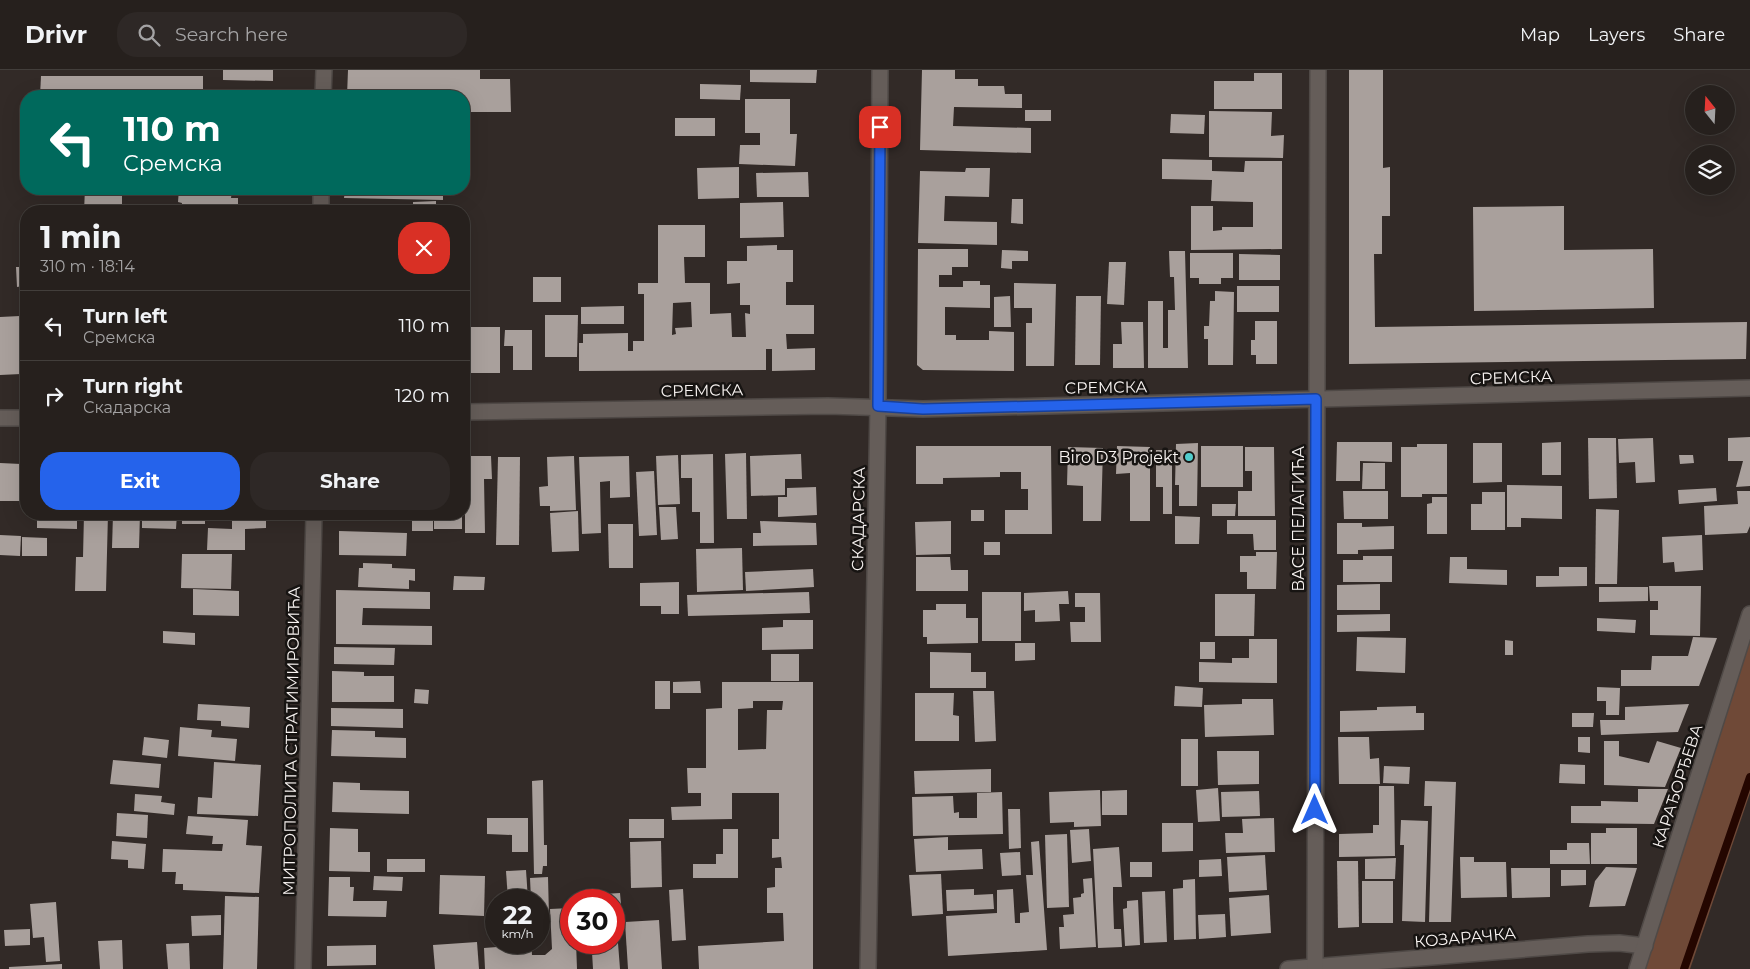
<!DOCTYPE html>
<meta charset="utf-8">
<style>
body{margin:0;font-family:Montserrat,sans-serif;background:#2e2826;color:#f1f3f6;height:100vh;display:flex;flex-direction:column;font-size:19px;white-space:nowrap}
*{box-sizing:border-box;margin:0}
p{font-size:16px;color:#a4a3a4}
.icon{flex:none;width:28px;height:28px;fill:none;stroke:currentColor;stroke-width:2;stroke-linecap:round;stroke-linejoin:round}
.map{position:relative;flex:1;overflow:hidden}
.panel{position:absolute;left:20px;top:135px;width:450px;height:315px;display:flex;flex-direction:column;background:#26201d;border-radius:20px;box-shadow:0 5px 20px #0002,0 0 0 1px #423e3b}
.panel>*{flex:none}
.guide{position:absolute;left:20px;top:20px;width:450px;height:105px;border-radius:20px;box-shadow:0 5px 20px #0002,0 0 0 1px #423e3b;background:#00695c;color:#fff;overflow:hidden}
.needle{width:32px;rotate:342deg}
.tools{position:absolute;left:1685px;top:15px;display:grid;gap:10px}
.tools a{display:grid;place-items:center;width:50px;height:50px;border-radius:50%;background:#26201d;box-shadow:0 5px 20px #0002,0 0 0 1px #423e3b;font-size:25px}
.speed{position:absolute;left:485px;top:819px;display:flex;gap:10px;font-size:25px;font-weight:700;text-align:center}
.speed>*{display:grid;place-content:center;width:65px;height:65px;border-radius:50%;background:#26201d;box-shadow:0 5px 20px #0002,0 0 0 1px #423e3b;line-height:1}
.speed small{font-size:12px;font-weight:400}
.speed .limit{border:8px solid #d22;background:#fff;color:#111}
.pin{position:absolute;display:grid;place-items:center;width:42px;height:42px;color:#fff;margin:-21px;border-radius:10px;box-shadow:0 2px 8px #0006}
.me{position:absolute;width:55px;margin:-28px;rotate:0deg;stroke-linejoin:round;filter:drop-shadow(0 0 4px #0008)}
.turn{display:flex;align-items:center;gap:18px;height:105px;padding:0 20px;font-size:22px}
.turn .icon{width:65px;height:65px;stroke-width:2.5}
.turn b{display:block;font-size:35px;line-height:42px}
.round{display:grid;place-items:center;flex:none;width:52px;height:52px;border-radius:20px;background:#2e2826}
.headline{display:flex;align-items:center;justify-content:space-between;height:85px;padding:0 20px}
h1{font-size:30px;font-weight:700;line-height:38px}
.action{display:flex;gap:10px;margin-top:auto;padding:10px 20px}
.action a{flex:1;height:58px;border-radius:20px;background:#2563eb;color:#fff;font-size:20px;font-weight:700;line-height:58px;text-align:center}
.action a+a{background:#2e2826;color:#f1f3f6}
ul{padding:0;list-style:none}
li{display:flex;align-items:center;gap:15px;height:70px;padding:0 20px;border-top:1px solid #423e3b}
li div{flex:1}
li b{display:block;font-size:19px}
li em{font-style:normal}
header{display:flex;align-items:center;gap:30px;box-sizing:border-box;height:70px;padding:0 25px;background:#26201d;border-bottom:1px solid #423e3b}
header strong{font-size:24px}
nav{display:flex;gap:28px;margin-inline-start:auto;font-size:18px}
.search{width:350px;height:45px;background:#2e2826;display:flex;align-items:center;gap:12px;box-sizing:border-box;padding:0 18px;border-radius:20px;color:#a4a3a4;font-size:19px}
.map>svg:first-child{display:block}
.green{fill:#6f4937}
.lines{fill:none;stroke-linecap:round;stroke-linejoin:round}
.stream{stroke:#240600;stroke-width:8}
.building{fill:#a9a09c;fill-rule:evenodd}
.street-casing{stroke:#4f4946;stroke-width:18}
.street{stroke:#655d59;stroke-width:15}
.route-casing{stroke:#184099;stroke-width:12}
.route{stroke:#2563eb;stroke-width:9}
.poi-dot{fill:#52cdcd;stroke:#171412;stroke-width:2}
.labels{text-anchor:middle;stroke-width:5;stroke-linejoin:round;paint-order:stroke}
.street-label{font-size:16px;fill:#f8f3f1;stroke:#171412}
.poi-label{font-size:16px;fill:#f8f3f1;stroke:#171412;text-anchor:end}
</style>
<header>
<strong>Drivr</strong>
<div class="search"><svg class="icon" aria-label="search" viewBox="0 0 24 24"><circle cx="10" cy="10" r="6"/><path d="M15 15l6 6"/></svg>Search here</div>
<nav><a>Map</a><a>Layers</a><a>Share</a></nav>
</header>
<div class="map">
<svg width="1750" height="899" viewBox="0 0 1750 899">
<rect width="100%" height="100%" fill="#322a27"/>
<polygon class="green" points="1750,558 1750,723 1690,899 1639,899"/>
<g class="lines">
<polyline class="stream" points="1684,899 1750,707"/>
</g>
<g class="building">
<polygon points="223,0 273,0 273,11 223,10"/>
<polygon points="348,0 480,0 480,9 510,9 511,42 464,42 464,26 456,26 456,20 370,21 370,26 347,26"/>
<polygon points="750,0 817,0 816,13 750,12"/>
<polygon points="922,0 955,0 955,9 978,9 978,16 1004,16 1005,24 1022,24 1022,38 954,37 953,56 1031,58 1031,83 920,80"/>
<polygon points="1349,0 1383,0 1383,98 1390,97 1390,146 1382,146 1382,184 1374,184 1375,257 1747,252 1746,289 1349,294"/>
<polygon points="1254,3 1282,3 1282,39 1214,39 1214,11 1254,11"/>
<polygon points="41,6 203,6 203,26 40,26"/>
<polygon points="700,14 741,15 740,30 700,29"/>
<polygon points="745,29 790,29 790,64 797,64 795,96 739,94 740,75 760,75 760,63 745,63"/>
<rect x="1025" y="40" width="26" height="11"/>
<polygon points="1209,41 1272,42 1271,66 1284,65 1283,88 1209,87"/>
<polygon points="1171,44 1205,45 1204,64 1170,63"/>
<rect x="675" y="48" width="40" height="18"/>
<polygon points="1162,89 1212,90 1212,101 1244,102 1245,91 1282,91 1282,179 1191,180 1191,136 1213,136 1213,161 1222,160 1222,157 1253,157 1253,132 1211,131 1212,110 1162,109"/>
<polygon points="739,97 739,128 698,129 697,98"/>
<polygon points="966,98 990,98 989,127 945,126 944,151 997,152 997,175 918,173 920,101 965,102"/>
<polygon points="808,102 809,127 757,127 756,103"/>
<polygon points="85,119 122,119 122,141 84,141"/>
<polygon points="179,119 225,119 225,121 232,121 231,128 238,128 238,141 181,141 182,133 178,132"/>
<polygon points="345,119 443,119 443,130 344,128"/>
<polygon points="1012,129 1023,129 1023,154 1011,153"/>
<polygon points="436,131 436,141 413,141 413,132"/>
<polygon points="783,132 784,167 740,168 740,133"/>
<polygon points="1564,136 1564,180 1653,179 1654,238 1474,241 1473,137"/>
<path d="M658 155H705V187H684L685 213H710V244L731 243 732 267H746L745 243 750 244V235H740V213L727 214V191H747V176L777 175V180H793V212H786V235H814V264H786L787 279 815 278V300L772 301V279H766V300L579 301V273H583V264L628 263V281H633V271H644V224H638V213H658ZM691 232 692 257 675 258 676 264 672 265 673 233Z"/>
<polygon points="918,179 968,179 968,197 952,197 952,205 939,205 939,217 963,217 963,211 980,211 980,215 990,215 990,238 945,237 945,265 956,265 956,270 989,270 989,261 1014,262 1014,301 923,300 917,295"/>
<polygon points="1002,180 1028,181 1028,191 1012,191 1012,199 1001,198"/>
<polygon points="1169,181 1185,181 1188,298 1148,298 1148,231 1163,231 1163,278 1168,278 1168,240 1175,240 1174,207 1170,207"/>
<polygon points="1190,183 1233,183 1233,208 1221,208 1221,214 1199,214 1199,208 1190,208"/>
<polygon points="1239,184 1280,185 1280,210 1239,210"/>
<polygon points="1109,192 1126,192 1124,235 1107,234"/>
<polygon points="16,197 26,197 26,232 24,232 23,216 17,217"/>
<rect x="533" y="207" width="28" height="25"/>
<polygon points="1014,213 1056,214 1054,296 1026,296 1026,253 1032,253 1032,238 1014,238"/>
<rect x="1237" y="216" width="42" height="26"/>
<polygon points="1215,221 1234,222 1233,295 1208,295 1208,269 1204,269 1204,256 1209,256 1210,231 1215,231"/>
<polygon points="1010,226 1011,257 994,257 994,227"/>
<polygon points="1076,226 1101,226 1100,295 1075,295"/>
<polygon points="624,236 624,254 581,254 581,237"/>
<polygon points="545,245 578,245 577,287 545,287"/>
<polygon points="20,246 21,304 0,305 0,247"/>
<polygon points="1255,251 1277,251 1277,294 1256,294 1256,285 1251,285 1251,270 1255,270"/>
<polygon points="1121,252 1143,252 1144,298 1113,298 1113,274 1122,274"/>
<polygon points="465,257 500,257 500,303 466,303"/>
<polygon points="505,260 532,260 532,300 513,300 513,276 504,276"/>
<rect x="23" y="274" width="3" height="31"/>
<polygon points="1750,367 1750,416 1736,417 1743,391 1728,391 1728,368"/>
<polygon points="1588,368 1616,368 1617,428 1589,429"/>
<polygon points="1653,368 1655,412 1636,413 1635,392 1619,393 1618,369"/>
<polygon points="1337,372 1392,372 1392,392 1360,391 1360,411 1336,411"/>
<polygon points="1561,372 1561,405 1542,405 1542,373"/>
<polygon points="1198,373 1197,436 1179,436 1179,415 1175,415 1176,374"/>
<polygon points="1473,373 1502,373 1502,412 1473,413"/>
<polygon points="1417,374 1447,374 1447,424 1422,424 1422,427 1401,427 1401,377 1417,377"/>
<polygon points="916,376 1051,376 1052,464 1005,464 1005,440 1028,440 1028,419 1021,419 1021,402 1000,402 1000,407 943,408 943,414 916,414"/>
<polygon points="1117,376 1150,377 1150,451 1130,451 1130,403 1116,404"/>
<rect x="1201" y="376" width="42" height="41"/>
<polygon points="1068,377 1103,378 1101,451 1083,451 1083,416 1067,415"/>
<polygon points="1245,377 1274,377 1275,446 1238,446 1238,421 1252,421 1252,401 1245,401"/>
<polygon points="1156,380 1172,380 1172,444 1163,444 1163,417 1156,417"/>
<polygon points="746,383 747,449 727,449 725,384"/>
<polygon points="713,384 714,473 700,473 700,442 692,442 692,408 681,408 681,385"/>
<polygon points="801,384 802,409 785,409 785,425 751,426 750,386"/>
<polygon points="678,385 680,434 658,435 656,386"/>
<polygon points="1679,385 1693,385 1694,393 1680,394"/>
<polygon points="465,386 491,386 492,409 484,409 485,463 465,463"/>
<polygon points="574,386 576,440 550,441 550,436 540,436 539,417 548,416 547,387"/>
<polygon points="629,386 630,427 610,428 610,411 600,412 601,463 582,464 579,387"/>
<polygon points="498,387 520,387 519,475 496,475"/>
<polygon points="0,393 21,394 20,431 0,431"/>
<polygon points="1363,393 1385,393 1385,419 1362,419"/>
<polygon points="654,401 657,465 639,466 636,402"/>
<polygon points="1507,415 1562,416 1562,449 1521,448 1521,457 1507,457"/>
<polygon points="816,417 817,445 778,447 778,427 787,427 787,418"/>
<polygon points="1716,418 1717,431 1679,434 1678,420"/>
<polygon points="1343,421 1388,421 1388,449 1344,449"/>
<polygon points="1737,421 1750,421 1750,456 1747,463 1705,465 1704,436 1738,434"/>
<polygon points="1482,422 1505,422 1505,460 1471,460 1471,434 1482,434"/>
<polygon points="1432,427 1447,427 1447,464 1427,464 1427,434 1432,433"/>
<polygon points="1212,434 1236,434 1235,446 1212,446"/>
<polygon points="659,437 676,437 678,469 661,470"/>
<polygon points="1596,439 1619,440 1617,514 1595,514"/>
<rect x="971" y="440" width="13" height="11"/>
<polygon points="578,441 579,481 552,482 550,443"/>
<polygon points="37,444 77,444 77,459 37,458"/>
<polygon points="84,444 108,444 106,521 75,521 76,487 83,487"/>
<polygon points="113,444 140,444 139,478 112,478"/>
<polygon points="142,444 177,444 176,459 142,458"/>
<rect x="182" y="444" width="23" height="10"/>
<polygon points="232,444 266,444 266,458 245,459 245,480 207,480 208,458 232,459"/>
<rect x="412" y="444" width="21" height="17"/>
<rect x="434" y="444" width="28" height="15"/>
<polygon points="1175,446 1200,447 1199,474 1175,474"/>
<polygon points="1227,450 1276,450 1276,480 1254,480 1253,464 1227,464"/>
<polygon points="760,451 816,453 817,475 753,476 753,463 761,463"/>
<polygon points="951,451 951,484 916,485 915,452"/>
<polygon points="1337,453 1362,453 1362,457 1394,456 1394,479 1358,480 1358,484 1337,484"/>
<polygon points="608,454 633,454 633,498 609,498"/>
<polygon points="339,461 407,463 406,486 339,485"/>
<polygon points="0,465 21,466 20,486 0,485"/>
<polygon points="1702,465 1703,500 1675,502 1674,492 1663,493 1662,467"/>
<polygon points="22,467 47,468 47,486 22,486"/>
<rect x="984" y="472" width="16" height="13"/>
<polygon points="742,478 743,520 697,522 696,479"/>
<polygon points="1256,482 1277,482 1276,519 1247,519 1247,502 1240,502 1240,486 1256,486"/>
<polygon points="182,484 232,484 231,519 181,518"/>
<polygon points="1363,486 1392,486 1392,512 1343,512 1343,490 1363,490"/>
<polygon points="916,487 950,487 951,500 968,500 968,521 916,521"/>
<polygon points="1450,487 1467,487 1467,499 1507,500 1507,515 1449,513"/>
<polygon points="363,493 392,494 392,498 415,499 415,511 409,510 409,519 358,517 359,498 363,498"/>
<polygon points="1559,497 1587,497 1587,516 1536,517 1536,506 1559,506"/>
<polygon points="813,499 814,517 746,521 745,502"/>
<polygon points="454,506 485,507 484,520 453,520"/>
<polygon points="679,512 679,544 661,544 661,536 640,536 640,513"/>
<polygon points="1380,514 1380,540 1337,540 1337,515"/>
<polygon points="1649,516 1701,516 1700,566 1650,565 1650,540 1658,540 1658,531 1650,531"/>
<polygon points="1599,517 1648,517 1648,531 1599,532"/>
<polygon points="193,519 239,521 239,546 193,545"/>
<polygon points="336,520 430,522 430,539 363,538 362,555 432,556 432,575 336,574"/>
<polygon points="1068,521 1069,534 1059,534 1060,551 1035,552 1035,540 1024,541 1024,523"/>
<polygon points="809,522 810,543 688,546 687,525"/>
<rect x="982" y="522" width="39" height="49"/>
<polygon points="1075,523 1100,523 1101,572 1071,572 1070,552 1085,552 1085,537 1075,537"/>
<polygon points="1215,524 1255,524 1254,566 1215,566"/>
<polygon points="936,534 966,534 966,548 978,548 978,573 927,574 927,567 923,567 923,540 936,540"/>
<polygon points="1390,544 1390,561 1337,562 1337,545"/>
<polygon points="1597,548 1636,550 1635,563 1597,561"/>
<polygon points="783,550 813,550 813,579 762,580 762,558 783,557"/>
<polygon points="163,561 195,563 195,575 163,573"/>
<polygon points="1357,567 1406,568 1405,603 1356,601"/>
<polygon points="1693,567 1717,568 1699,616 1621,616 1621,600 1651,600 1652,586 1688,586"/>
<polygon points="1249,569 1277,569 1277,613 1199,612 1199,592 1232,593 1232,588 1249,588"/>
<polygon points="1505,570 1513,571 1513,585 1505,585"/>
<rect x="1200" y="572" width="15" height="17"/>
<polygon points="1015,573 1035,573 1035,590 1015,591"/>
<polygon points="334,577 395,578 394,595 334,594"/>
<polygon points="930,582 971,583 971,602 986,602 986,618 930,618"/>
<rect x="771" y="584" width="28" height="27"/>
<polygon points="332,601 364,602 364,606 394,606 394,632 332,632"/>
<rect x="655" y="611" width="15" height="28"/>
<polygon points="700,611 701,623 673,623 673,612"/>
<path d="M722 612H813V899H699L698 876 784 871 783 843H767V818L775 817V798H782L781 787 772 788V769H779V723H732V749L672 750 671 737 701 736V723H688L687 698H706V639L722 638ZM753 631H783L782 640H767L766 679 738 680V639L753 638Z"/>
<polygon points="1175,616 1203,618 1202,637 1174,636"/>
<polygon points="1597,617 1620,618 1619,645 1606,645 1606,631 1597,631"/>
<polygon points="415,619 429,620 428,634 414,633"/>
<polygon points="973,621 994,621 996,671 975,672"/>
<polygon points="915,623 954,623 953,645 959,646 959,671 915,671"/>
<polygon points="1242,629 1273,629 1274,665 1205,667 1204,635 1242,634"/>
<polygon points="198,634 250,637 249,658 221,656 221,651 197,650"/>
<polygon points="1689,634 1678,662 1601,665 1600,650 1625,650 1625,637"/>
<polygon points="1416,636 1416,643 1424,643 1424,660 1340,662 1340,641 1377,640 1377,637"/>
<polygon points="331,638 403,639 403,658 331,656"/>
<polygon points="1572,643 1594,643 1593,657 1572,657"/>
<polygon points="180,657 212,660 211,667 237,669 235,691 178,686"/>
<polygon points="332,660 375,661 375,667 406,668 406,688 331,686"/>
<polygon points="144,667 169,670 167,688 142,685"/>
<polygon points="1338,667 1369,667 1370,689 1379,688 1380,714 1339,714"/>
<polygon points="1578,667 1590,667 1590,683 1578,682"/>
<rect x="1181" y="669" width="17" height="47"/>
<polygon points="1604,671 1619,671 1619,686 1649,693 1657,671 1681,678 1665,717 1604,715"/>
<polygon points="1217,681 1259,681 1259,714 1218,715"/>
<polygon points="113,690 161,694 159,718 110,714"/>
<polygon points="214,692 261,695 258,746 197,744 198,727 212,728"/>
<polygon points="1560,694 1585,695 1585,714 1559,713"/>
<polygon points="1384,696 1410,697 1409,714 1383,713"/>
<polygon points="991,699 991,722 915,724 914,701"/>
<polygon points="543,710 544,775 547,775 547,796 543,796 542,804 534,804 532,711"/>
<polygon points="1425,711 1456,712 1451,852 1429,852 1432,736 1424,736"/>
<polygon points="333,712 360,713 360,720 409,721 409,744 332,742"/>
<polygon points="1379,716 1394,716 1395,786 1339,787 1339,764 1373,763 1373,755 1379,755"/>
<polygon points="1218,718 1220,751 1198,752 1196,720"/>
<polygon points="1638,719 1668,719 1654,754 1571,753 1571,736 1601,736 1601,731 1638,732"/>
<polygon points="1100,720 1101,756 1074,757 1074,752 1050,753 1049,722"/>
<polygon points="1127,720 1127,745 1102,745 1102,721"/>
<polygon points="1259,721 1260,746 1222,747 1221,722"/>
<polygon points="1002,722 1003,764 913,766 912,727 953,726 954,743 959,742 959,748 977,748 977,723"/>
<polygon points="135,724 162,726 161,732 175,734 174,745 134,741"/>
<polygon points="1008,739 1020,739 1021,778 1009,779"/>
<polygon points="117,743 148,745 147,768 116,766"/>
<polygon points="188,746 248,750 246,775 262,776 259,823 183,820 183,814 175,814 176,802 162,802 163,779 222,781 223,774 212,774 213,766 186,764"/>
<polygon points="487,748 528,748 528,782 512,782 512,765 487,764"/>
<polygon points="1274,748 1275,782 1226,783 1225,763 1243,763 1242,749"/>
<rect x="629" y="749" width="35" height="19"/>
<polygon points="1401,750 1428,751 1425,852 1402,851 1404,775 1400,775"/>
<polygon points="1162,753 1193,753 1193,781 1162,782"/>
<polygon points="330,758 358,759 358,782 370,782 370,802 329,801"/>
<polygon points="1606,758 1637,758 1637,794 1591,794 1591,763 1606,763"/>
<polygon points="723,759 738,759 738,808 693,808 693,794 716,794 716,784 723,784"/>
<polygon points="1089,759 1091,791 1072,793 1070,760"/>
<polygon points="1067,764 1069,837 1047,838 1045,765"/>
<polygon points="948,767 948,780 982,779 983,799 916,802 914,769"/>
<polygon points="112,771 146,774 144,799 128,798 128,790 111,789"/>
<polygon points="661,771 662,817 631,818 630,772"/>
<polygon points="1039,771 1047,880 948,886 946,846 997,843 997,820 1013,819 1015,853 1020,853 1020,843 1029,842 1026,805 1033,805 1031,772"/>
<polygon points="1567,773 1589,773 1590,794 1550,794 1550,780 1567,780"/>
<polygon points="1119,777 1122,817 1113,817 1113,829 1114,859 1121,859 1122,877 1098,878 1093,779"/>
<polygon points="1020,782 1021,805 1002,806 1000,783"/>
<polygon points="1265,785 1267,820 1229,822 1227,787"/>
<polygon points="1460,787 1474,787 1474,792 1506,792 1507,827 1461,828"/>
<polygon points="1396,788 1395,809 1365,809 1365,789"/>
<rect x="387" y="789" width="38" height="13"/>
<polygon points="1221,789 1222,806 1199,807 1199,790"/>
<polygon points="1337,791 1358,791 1359,857 1338,858"/>
<rect x="1130" y="792" width="22" height="15"/>
<polygon points="1606,797 1637,798 1625,836 1589,837 1595,811"/>
<polygon points="1511,798 1550,798 1550,827 1512,828"/>
<polygon points="526,800 528,830 508,830 506,801"/>
<polygon points="1561,800 1586,800 1586,815 1561,816"/>
<polygon points="941,804 943,844 912,846 909,805"/>
<polygon points="440,805 485,806 484,846 439,844"/>
<polygon points="374,806 403,807 402,821 373,820"/>
<polygon points="329,807 350,807 350,817 354,817 353,831 387,831 386,847 328,846"/>
<polygon points="548,807 549,846 539,847 539,830 531,830 530,808"/>
<polygon points="1092,808 1096,877 1060,879 1059,857 1064,857 1063,845 1074,844 1073,828 1081,827 1081,824 1084,823 1083,809"/>
<polygon points="1195,809 1196,869 1174,870 1173,819 1183,818 1183,810"/>
<rect x="1362" y="811" width="31" height="42"/>
<polygon points="683,819 686,870 672,871 669,820"/>
<polygon points="974,819 974,825 993,824 994,839 947,841 946,820"/>
<polygon points="1165,821 1167,872 1144,873 1142,822"/>
<polygon points="620,823 622,846 614,847 614,830 604,830 604,824"/>
<polygon points="1269,825 1271,863 1231,866 1229,828"/>
<polygon points="225,826 259,827 257,899 223,899"/>
<polygon points="1138,830 1140,875 1125,876 1123,839 1127,838 1127,831"/>
<polygon points="56,832 60,891 46,892 44,867 33,868 30,834"/>
<polygon points="571,838 571,872 576,872 577,899 485,899 484,878 511,876 511,872 531,872 532,885 545,885 552,879 550,839"/>
<polygon points="1225,844 1226,867 1199,869 1198,845"/>
<polygon points="221,845 221,865 192,866 191,846"/>
<polygon points="659,850 662,899 628,899 625,852"/>
<polygon points="30,859 30,875 5,876 4,860"/>
<polygon points="122,870 123,899 100,899 98,871"/>
<polygon points="477,872 479,899 435,899 433,875"/>
<polygon points="189,873 190,899 168,899 166,874"/>
<polygon points="618,873 620,899 593,899 592,882 603,881 602,874"/>
<polygon points="376,875 376,895 327,896 327,876"/>
<polygon points="62,894 62,899 9,899 9,897"/>
</g>
<g class="lines">
<defs>
<g id="street">
<polyline points="323,26 324,0"/>
<polyline points="321,141 321,119"/>
<polyline points="464,342 828,336 923,339 1750,318"/>
<polyline points="0,348 26,348"/>
<polyline points="303,899 314,444"/>
<polyline points="868,899 878,336 880,0"/>
<polyline points="1288,899 1588,874 1619,873 1645,876"/>
<polyline points="1315,899 1318,0"/>
<polyline points="1637,899 1750,544"/>
</g>
</defs>
<use href="#street" class="street-casing"/>
<use href="#street" class="street"/>
</g>
<g class="lines">
<defs>
<polyline id="route" points="880,57 878,336 923,339 1316,329 1315,740"/>
</defs>
<use href="#route" class="route-casing"/>
<use href="#route" class="route"/>
</g>
<circle class="poi-dot" cx="1189" cy="387" r="5"/>
<g class="labels">
<g class="street-label">
<text transform="translate(1511 307) rotate(-2)" y="6">СРЕМСКА</text>
<text transform="translate(1106 317) rotate(-1)" y="6">СРЕМСКА</text>
<text transform="translate(702 320) rotate(-1)" y="6">СРЕМСКА</text>
<text transform="translate(858 449) rotate(-89)" y="6">СКАДАРСКА</text>
<text transform="translate(1298 449) rotate(-90)" y="6">ВАСЕ ПЕЛАГИЋА</text>
<text transform="translate(291 671) rotate(-89)" y="6">МИТРОПОЛИТА СТРАТИМИРОВИЋА</text>
<text transform="translate(1677 716) rotate(-72)" y="6">КАРАЂОРЂЕВА</text>
<text transform="translate(1465 867) rotate(-5)" y="6">КОЗАРАЧКА</text>
</g>
<g class="poi-label">
<text x="1179" y="393">Biro D3 Projekt</text>
</g>
</g>
</svg>
<div class="tools">
<a><svg class="needle" viewBox="-14 -14 28 28"><path d="M0-13l5 13h-10z" fill="#e53935"/><path d="M0 13l5-13h-10z" fill="#a4a3a4"/></svg></a>
<a><svg class="icon" aria-label="layers" viewBox="0 0 24 24"><path d="M12 4l9 5-9 5-9-5zM3 14l9 5 9-5"/></svg></a>
</div>
<div class="speed"><div>22<small>km/h</small></div><div class="limit">30</div></div>
<div class="pin" style="left:880px;top:57px;background:#d93025"><svg class="icon" aria-label="arrive" viewBox="0 0 24 24"><path d="M6 21V4h12l-3 4 3 4H6"/></svg></div>
<svg class="me" style="left:1315px;top:740px" viewBox="-20 -20 40 40"><path d="M0-17L14 15 0 8-14 15z" fill="#2563eb" stroke="#fff" stroke-width="4"/></svg>
<div class="guide">
<div class="turn"><svg class="icon" aria-label="left" viewBox="0 0 24 24"><path d="M17 20v-9H6M10 6l-5 5 5 5"/></svg><div><b>110 m</b>Сремска</div></div>
</div>
<section class="panel">
<div class="headline"><div><h1>1 min</h1><p>310 m · 18:14</p></div><a class="round" style="background:#d93025;color:#fff"><svg class="icon" aria-label="close" viewBox="0 0 24 24"><path d="M6 6l12 12M18 6L6 18"/></svg></a></div>
<ul>
<li><svg class="icon" aria-label="left" viewBox="0 0 24 24"><path d="M17 20v-9H6M10 6l-5 5 5 5"/></svg><div><b>Turn left</b><p>Сремска</p></div><em>110 m</em></li>
<li><svg class="icon" aria-label="right" viewBox="0 0 24 24"><path d="M7 20v-9h11M14 6l5 5-5 5"/></svg><div><b>Turn right</b><p>Скадарска</p></div><em>120 m</em></li>
</ul>
<div class="action"><a>Exit</a><a>Share</a></div>
</section>
</div>
